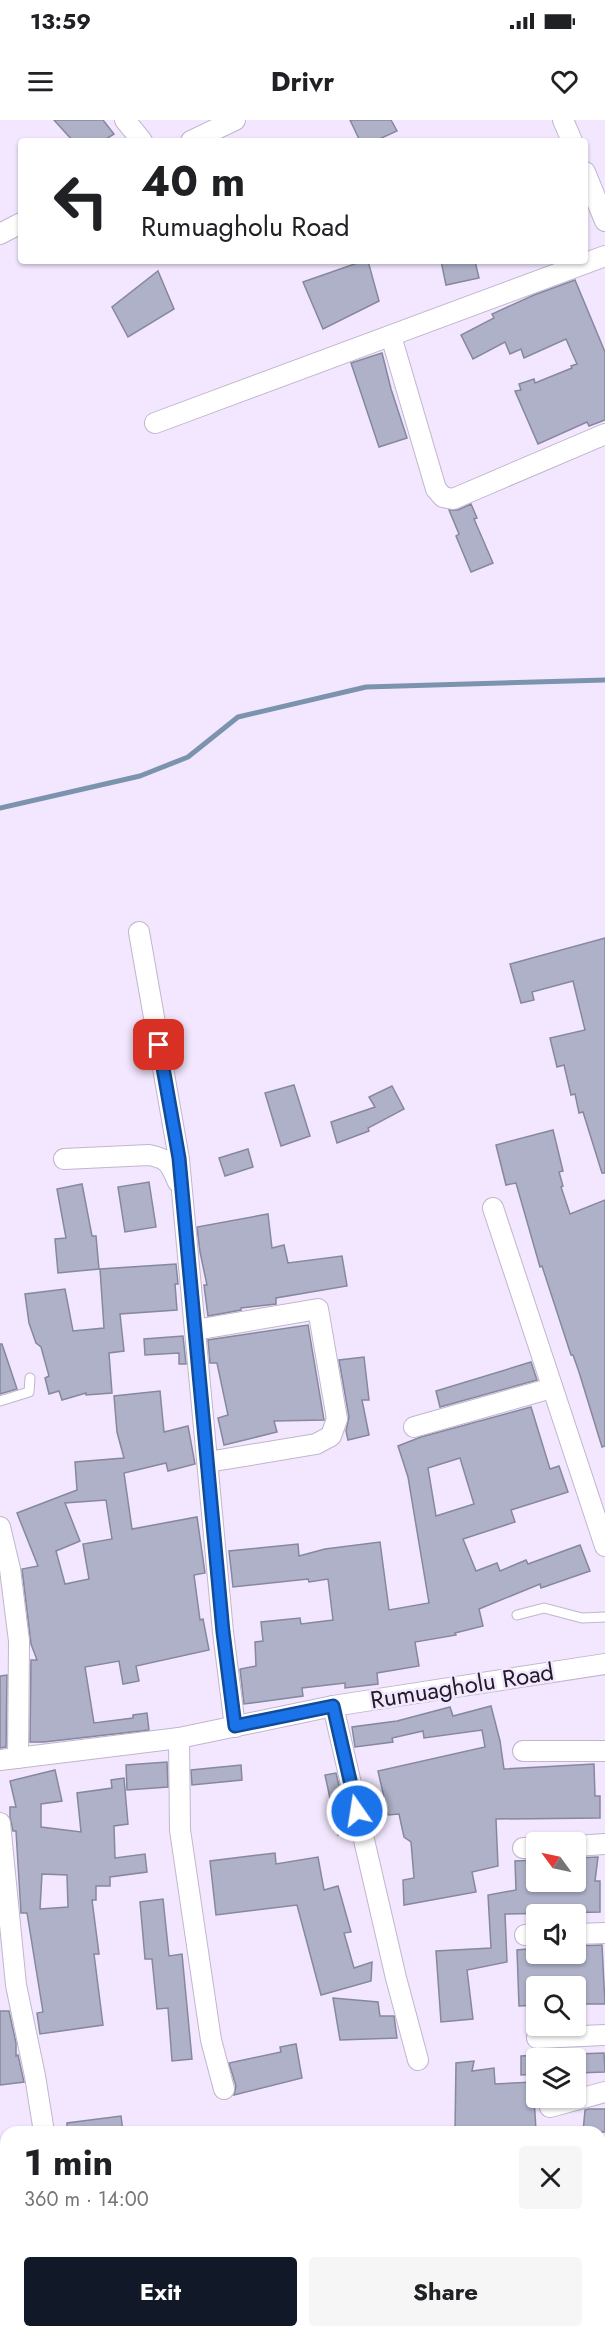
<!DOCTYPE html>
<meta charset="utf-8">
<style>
body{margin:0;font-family:Jost,sans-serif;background:#f6f6f6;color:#202124;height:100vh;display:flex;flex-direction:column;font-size:22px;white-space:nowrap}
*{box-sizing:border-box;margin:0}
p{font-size:20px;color:#757577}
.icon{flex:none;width:33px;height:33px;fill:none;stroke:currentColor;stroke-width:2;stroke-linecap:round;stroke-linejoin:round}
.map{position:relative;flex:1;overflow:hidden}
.panel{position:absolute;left:0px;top:2006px;width:606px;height:212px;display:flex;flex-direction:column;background:#fff;border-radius:18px 18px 0 0;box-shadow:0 2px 4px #0004}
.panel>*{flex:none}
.banner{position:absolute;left:18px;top:18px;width:570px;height:126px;border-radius:6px;box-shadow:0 2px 4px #0004;background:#fff;color:#202124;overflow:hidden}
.needle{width:39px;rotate:303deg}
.tools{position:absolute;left:526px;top:1712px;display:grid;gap:12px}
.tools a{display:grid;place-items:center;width:60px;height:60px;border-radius:6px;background:#fff;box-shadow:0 2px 4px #0004;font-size:30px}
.pin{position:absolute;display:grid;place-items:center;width:51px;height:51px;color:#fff;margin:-26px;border-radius:12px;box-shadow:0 3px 9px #0006}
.me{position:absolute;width:66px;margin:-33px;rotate:347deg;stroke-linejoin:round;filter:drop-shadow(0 0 4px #0008)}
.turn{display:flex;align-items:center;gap:21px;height:126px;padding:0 24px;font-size:27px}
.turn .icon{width:78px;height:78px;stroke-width:2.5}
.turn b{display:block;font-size:42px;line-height:51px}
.round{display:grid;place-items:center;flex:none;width:63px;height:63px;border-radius:6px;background:#f6f6f6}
.summary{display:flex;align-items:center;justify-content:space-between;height:102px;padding:0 24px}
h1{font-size:36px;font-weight:700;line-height:45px}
.action{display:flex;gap:12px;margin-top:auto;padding:12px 24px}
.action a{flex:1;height:69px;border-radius:6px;background:#111827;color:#fff;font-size:24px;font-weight:700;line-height:69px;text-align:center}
.action a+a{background:#f6f6f6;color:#202124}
.status{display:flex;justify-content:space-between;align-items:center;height:42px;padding:0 30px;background:#fff;direction:ltr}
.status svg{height:16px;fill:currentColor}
header{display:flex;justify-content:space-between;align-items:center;height:78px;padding:0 24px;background:#fff;font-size:27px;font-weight:700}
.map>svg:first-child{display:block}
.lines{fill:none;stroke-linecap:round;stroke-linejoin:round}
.stream{stroke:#7c93ae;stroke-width:5}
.building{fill:#aeb1c8;stroke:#85889e;stroke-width:1.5;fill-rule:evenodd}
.service-casing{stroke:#c1b6cd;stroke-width:11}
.minor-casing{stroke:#c1b6cd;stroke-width:22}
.service{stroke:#fff;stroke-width:9}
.minor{stroke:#fff;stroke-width:20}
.route-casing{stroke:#114b97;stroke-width:15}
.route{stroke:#1a73e8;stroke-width:10}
.labels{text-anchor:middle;stroke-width:5;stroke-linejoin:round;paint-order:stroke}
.street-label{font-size:24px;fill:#201c24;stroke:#f2e7fe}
</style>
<div class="status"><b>13:59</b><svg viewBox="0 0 49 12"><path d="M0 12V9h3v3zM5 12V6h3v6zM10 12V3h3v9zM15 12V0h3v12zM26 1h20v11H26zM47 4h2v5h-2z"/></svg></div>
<header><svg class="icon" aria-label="menu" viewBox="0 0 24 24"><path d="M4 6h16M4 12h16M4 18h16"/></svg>Drivr<svg class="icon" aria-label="heart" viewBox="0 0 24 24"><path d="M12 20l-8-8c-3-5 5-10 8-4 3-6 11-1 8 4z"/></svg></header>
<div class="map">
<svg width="605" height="2216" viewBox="0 0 605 2216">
<rect width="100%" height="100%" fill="#f2e7fe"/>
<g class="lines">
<polyline class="stream" points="0,688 140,656 188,637 238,597 366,567 605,560"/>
</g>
<g class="building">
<polygon points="54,0 103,0 114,14 103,21 73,21"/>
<polygon points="350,0 391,0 397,11 375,21 360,21"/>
<polygon points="363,141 368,141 379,181 323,209 303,162"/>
<polygon points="441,141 475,141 479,158 446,165"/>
<polygon points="158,151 174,189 128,217 112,187"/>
<polygon points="575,160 605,232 605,300 589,306 587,302 538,324 515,271 521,270 519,264 534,259 535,263 572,248 571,246 577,244 566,219 524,238 521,229 510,234 505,222 473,239 461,215 494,198 492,194 534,175"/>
<polygon points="382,233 391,269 407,318 379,327 351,243"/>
<polygon points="471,384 477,398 474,399 493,443 471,452 456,416 459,414 449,390 458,390"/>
<polygon points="605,818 605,1053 602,1053 583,992 579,993 575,974 571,975 564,945 557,947 550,918 585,910 573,861 532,872 534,880 521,883 510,844"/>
<polygon points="294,965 310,1016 281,1026 265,973"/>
<polygon points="392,966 404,989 368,1008 369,1011 337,1023 331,1002 375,987 369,977"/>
<polygon points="553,1010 563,1051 559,1052 563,1066 561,1067 570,1094 605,1080 605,1326 602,1327 579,1252 573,1235 571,1235 542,1146 540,1147 516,1063 506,1065 496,1025"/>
<polygon points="248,1029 253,1047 225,1056 219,1038"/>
<polygon points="149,1062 156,1107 125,1112 118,1067"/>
<polygon points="82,1064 92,1116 96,1116 99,1149 58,1153 55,1119 66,1118 57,1069"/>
<polygon points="268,1094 272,1128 284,1125 288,1143 342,1136 347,1166 276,1178 276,1184 241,1188 241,1190 208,1196 204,1165 207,1165 200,1132 197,1107"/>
<polygon points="176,1144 178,1164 175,1164 177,1190 120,1194 124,1231 109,1233 112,1273 86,1275 86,1273 62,1280 59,1271 49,1274 45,1258 49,1256 41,1227 36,1223 29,1203 25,1174 65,1169 73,1211 104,1208 100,1149"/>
<polygon points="308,1205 324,1300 274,1301 277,1312 224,1325 218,1298 228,1295 217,1243 210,1243 208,1220"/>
<polygon points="183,1216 186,1244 179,1244 179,1233 145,1235 144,1219"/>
<polygon points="0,1224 2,1224 17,1269 0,1274"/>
<polygon points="364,1237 369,1280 362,1280 369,1315 348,1320 346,1311 349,1297 339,1240"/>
<polygon points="531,1242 537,1260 440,1287 436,1271"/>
<path d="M160 1271 164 1312 188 1306 195 1344 168 1351 166 1343 124 1353 132 1409 197 1397 205 1453 194 1455 200 1500 203 1499 209 1530 136 1546 139 1561 123 1564 119 1541 85 1547 94 1603 133 1598V1595L147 1593 149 1610 44 1622H30L31 1540H37L31 1524 22 1449 38 1446 17 1393 77 1370 75 1342 124 1338 117 1312 114 1276ZM106 1380 112 1419 83 1424 89 1459 65 1464 56 1431 80 1421 65 1383Z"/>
<path d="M531 1287 550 1349 559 1346 568 1372 511 1390 515 1402 463 1419 476 1451 497 1443 500 1451 526 1440 528 1444 580 1425 590 1451 541 1468 540 1464 479 1489 483 1506 455 1513 456 1515 415 1522 419 1546 377 1553 378 1564 345 1568V1563L302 1568 303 1576 244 1584 240 1549 256 1546 255 1522 263 1521 261 1502 300 1498 301 1504 333 1500 328 1459 309 1462 308 1459 233 1467 229 1431 298 1424 299 1436 325 1429 380 1422 389 1490 429 1483 408 1357 398 1326 421 1317ZM460 1338 474 1384 436 1396 428 1348Z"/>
<polygon points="7,1555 6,1627 0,1628 0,1556"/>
<polygon points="491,1586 500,1621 504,1649 594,1644 595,1676 600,1676 600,1698 496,1699 498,1746 472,1752 476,1772 404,1785 403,1760 414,1758 411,1722 404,1717 399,1694 388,1695 378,1651 485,1627 482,1610 424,1618 423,1611 392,1618 393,1622 355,1627 352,1607 397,1601 450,1587 453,1596"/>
<polygon points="167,1642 168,1667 127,1670 126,1645"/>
<polygon points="241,1645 242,1660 192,1665 191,1650"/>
<path d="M55 1650 62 1681 41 1684V1707L81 1712 77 1673 112 1668 111 1660 124 1658 128 1704 114 1706 115 1738 145 1734 147 1752 110 1757V1766H96V1780H92L99 1834H94L103 1905 40 1914 37 1893 43 1892 27 1793H21L16 1711H13L10 1697V1687H16L10 1661ZM42 1754 67 1755 68 1787 40 1789Z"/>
<polygon points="336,1653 350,1712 338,1715 325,1655"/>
<polygon points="275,1733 276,1744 318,1737 324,1770 338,1766 351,1812 344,1813 354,1848 372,1842 371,1861 321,1875 297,1785 216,1795 210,1741"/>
<polygon points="598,1737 595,1761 600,1761 600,1792 505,1794 507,1842 467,1850 473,1899 441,1902 436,1831 491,1828 488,1775 516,1770 515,1741 537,1740 537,1761 576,1761 576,1738"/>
<polygon points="163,1779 169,1836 182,1834 192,1939 172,1941 168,1888 157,1889 152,1839 145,1839 140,1782"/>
<polygon points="602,1825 605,1884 576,1884 576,1866 537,1866 537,1885 519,1886 517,1830 537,1828 537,1833 576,1833 576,1826"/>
<polygon points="333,1878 378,1882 380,1896 394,1896 397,1918 340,1920"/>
<polygon points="0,1891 9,1891 16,1923 16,1936 18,1935 24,1962 0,1965"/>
<polygon points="296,1924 302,1958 234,1975 236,1966 229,1943 281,1932 280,1927"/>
<polygon points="604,1933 605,1952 576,1953 576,1934"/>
<polygon points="537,1935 537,1954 521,1955 521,1936"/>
<polygon points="474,1941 472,1951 494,1948 495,1964 533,1962 536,2010 455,2012 456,1943"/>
<polygon points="588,1989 605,1989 605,2012 583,2012 585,1990"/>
<polygon points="121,1996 123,2012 67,2012 67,2003"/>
</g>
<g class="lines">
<defs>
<g id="service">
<polyline points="0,1281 29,1272 30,1258"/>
<polyline points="517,1495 544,1488 582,1498 605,1497"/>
</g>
<g id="minor">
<polyline points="125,0 142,21"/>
<polyline points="563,0 572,21"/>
<polyline points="191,21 235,0"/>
<polyline points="585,52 605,101"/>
<polyline points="0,114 21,103"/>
<polyline points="391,216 436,369 443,377 453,379 605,314"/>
<polyline points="155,303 605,136"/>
<polyline points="139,812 179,1039 223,1512 235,1607"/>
<path d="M64 1039 149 1035C170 1039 170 1045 178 1062"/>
<polyline points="493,1088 605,1426"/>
<polyline points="195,1210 318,1189 337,1299 331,1316 316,1324 208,1342"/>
<polyline points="414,1307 552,1268"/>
<polyline points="0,1407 10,1449 19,1521 18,1638"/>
<polyline points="333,1586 396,1858 418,1940"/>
<polyline points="179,1618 180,1710 211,1920 224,1969"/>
<polyline points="523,1631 605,1631"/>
<polyline points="0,1640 179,1618 333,1586 605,1544"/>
<polyline points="0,1703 16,1865 35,1956 44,2012"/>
<polyline points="576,1726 605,1724"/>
<polyline points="523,1728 537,1728"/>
<polyline points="576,1814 605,1813"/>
<polyline points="525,1815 537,1814"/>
<polyline points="537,1918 605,1915"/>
<polyline points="550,1987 605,1972"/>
<polyline points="600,2075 605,2075"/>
<polyline points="0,2156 6,2147"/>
<polyline points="600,2172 605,2155"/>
<polyline points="244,2216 247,2211"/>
<polyline points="462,2216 464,2211"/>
<polyline points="587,2216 588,2211"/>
</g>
</defs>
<use href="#service" class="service-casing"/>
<use href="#minor" class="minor-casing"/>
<use href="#service" class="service"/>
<use href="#minor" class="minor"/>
</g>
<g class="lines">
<defs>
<polyline id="route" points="159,925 179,1038 223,1512 235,1606 333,1586 357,1691"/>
</defs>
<use href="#route" class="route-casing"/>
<use href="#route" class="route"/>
</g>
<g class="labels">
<g class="street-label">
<text transform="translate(462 1566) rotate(-9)" y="8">Rumuagholu Road</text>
</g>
</g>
</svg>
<div class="tools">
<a><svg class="needle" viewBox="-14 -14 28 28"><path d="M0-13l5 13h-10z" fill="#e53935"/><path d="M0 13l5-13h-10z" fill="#757577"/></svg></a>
<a><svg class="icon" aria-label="sound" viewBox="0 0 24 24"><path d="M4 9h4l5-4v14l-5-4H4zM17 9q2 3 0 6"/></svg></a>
<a><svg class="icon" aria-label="search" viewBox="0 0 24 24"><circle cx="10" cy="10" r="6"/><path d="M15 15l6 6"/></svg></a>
<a><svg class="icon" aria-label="layers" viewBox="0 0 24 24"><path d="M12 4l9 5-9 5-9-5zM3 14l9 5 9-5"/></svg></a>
</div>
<div class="pin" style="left:159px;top:925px;background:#d93025"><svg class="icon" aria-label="arrive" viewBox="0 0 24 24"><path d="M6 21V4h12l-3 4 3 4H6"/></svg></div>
<svg class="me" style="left:357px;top:1691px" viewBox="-20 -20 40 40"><circle r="17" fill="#1a73e8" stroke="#fff" stroke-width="3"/><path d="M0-11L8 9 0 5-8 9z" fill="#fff"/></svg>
<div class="banner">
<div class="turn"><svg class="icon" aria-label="left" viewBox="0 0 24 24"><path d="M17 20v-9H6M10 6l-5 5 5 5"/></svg><div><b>40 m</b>Rumuagholu Road</div></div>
</div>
<section class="panel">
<div class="summary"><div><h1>1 min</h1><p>360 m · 14:00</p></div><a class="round"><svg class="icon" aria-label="close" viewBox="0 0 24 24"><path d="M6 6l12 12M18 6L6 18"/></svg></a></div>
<div class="action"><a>Exit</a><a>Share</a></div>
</section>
</div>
